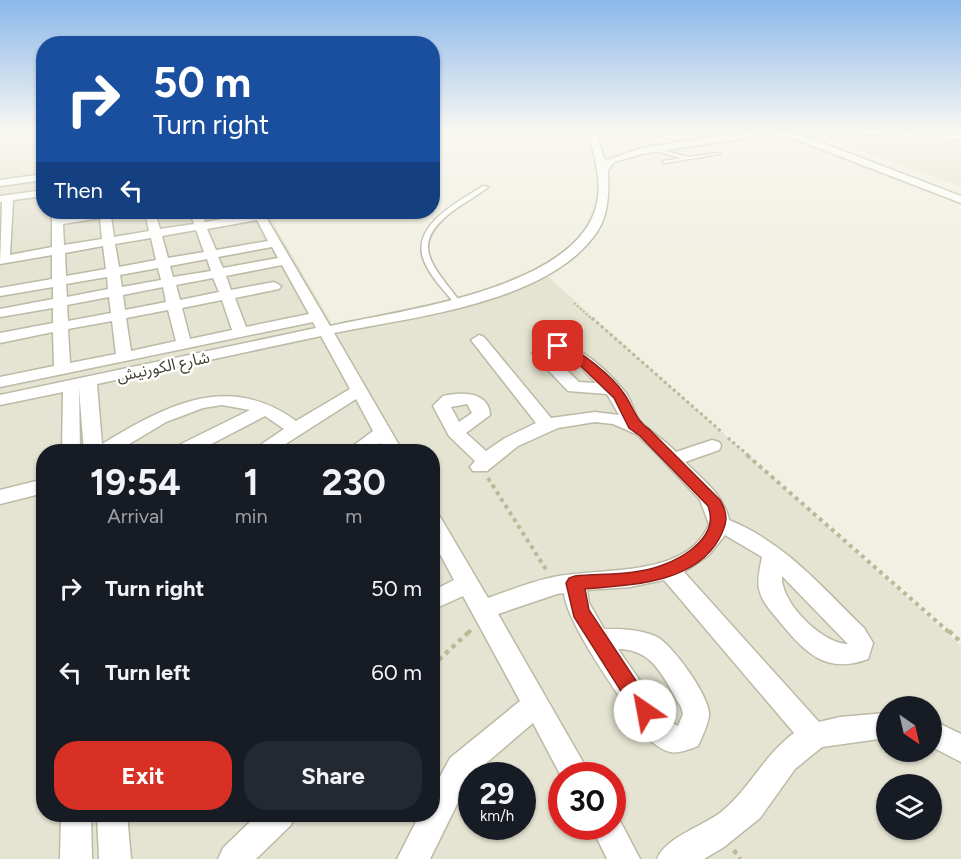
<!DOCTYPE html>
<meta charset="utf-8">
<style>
body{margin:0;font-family:Figtree,"Noto Sans Arabic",sans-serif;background:#242831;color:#f1f3f6;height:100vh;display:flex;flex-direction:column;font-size:22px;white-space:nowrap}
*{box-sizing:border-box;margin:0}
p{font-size:20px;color:#9ea1a6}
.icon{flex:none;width:33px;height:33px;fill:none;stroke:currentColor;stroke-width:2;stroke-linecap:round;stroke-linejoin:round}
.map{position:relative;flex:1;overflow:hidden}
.panel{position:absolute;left:36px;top:444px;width:404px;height:378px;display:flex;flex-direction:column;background:#171b24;border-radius:24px;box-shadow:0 2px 4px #0004}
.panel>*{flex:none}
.hud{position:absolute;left:36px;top:36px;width:404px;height:183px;border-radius:24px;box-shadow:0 2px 4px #0004;background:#1a4fa0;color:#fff;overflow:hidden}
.needle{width:39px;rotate:146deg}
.tools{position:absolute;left:876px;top:696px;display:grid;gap:12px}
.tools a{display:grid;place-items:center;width:66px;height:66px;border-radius:50%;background:#171b24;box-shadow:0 2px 4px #0004;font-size:30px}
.speed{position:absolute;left:458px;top:762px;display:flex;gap:12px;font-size:30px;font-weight:700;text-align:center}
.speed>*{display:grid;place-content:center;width:78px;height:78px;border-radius:50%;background:#171b24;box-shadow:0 2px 4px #0004;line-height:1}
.speed small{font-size:15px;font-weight:400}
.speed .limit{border:9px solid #d22;background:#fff;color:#111}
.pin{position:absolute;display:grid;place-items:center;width:51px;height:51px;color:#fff;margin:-26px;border-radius:12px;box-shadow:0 3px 9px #0006}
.me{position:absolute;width:66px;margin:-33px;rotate:327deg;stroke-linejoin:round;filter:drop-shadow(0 0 4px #0008)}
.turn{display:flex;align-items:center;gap:21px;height:126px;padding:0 18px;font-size:27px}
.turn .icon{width:78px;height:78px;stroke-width:2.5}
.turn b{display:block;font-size:42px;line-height:51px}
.then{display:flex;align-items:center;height:57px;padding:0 18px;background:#0003;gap:12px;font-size:22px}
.eta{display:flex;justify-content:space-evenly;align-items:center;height:102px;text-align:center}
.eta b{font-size:36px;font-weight:700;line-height:42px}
.button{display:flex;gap:12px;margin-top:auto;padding:12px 18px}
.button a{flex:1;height:69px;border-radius:24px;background:#d93025;color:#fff;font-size:24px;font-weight:700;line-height:69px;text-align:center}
.button a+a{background:#242831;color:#f1f3f6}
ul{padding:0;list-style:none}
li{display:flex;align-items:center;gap:18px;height:84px;padding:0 18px}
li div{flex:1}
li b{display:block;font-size:22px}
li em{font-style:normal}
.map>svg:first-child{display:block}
.residential{fill:#e5e3d1;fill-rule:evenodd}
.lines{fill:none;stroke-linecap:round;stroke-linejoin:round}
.lane-casing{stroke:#bcbaa6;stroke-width:3}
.street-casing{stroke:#bcbaa6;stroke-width:3}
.path-far3{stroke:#bdb998;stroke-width:2;stroke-dasharray:2 2;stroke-linecap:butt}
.path-far2{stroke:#bdb998;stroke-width:3;stroke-dasharray:3 3;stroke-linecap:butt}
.path-far1{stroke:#bdb998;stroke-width:4;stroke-dasharray:4 4;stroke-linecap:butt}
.path{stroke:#bdb998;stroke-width:4.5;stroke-dasharray:4.5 4.5;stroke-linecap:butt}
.lane{fill:#fff;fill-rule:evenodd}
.street{fill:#fff;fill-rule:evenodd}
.route{fill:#d93025;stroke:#8d1f18;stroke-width:1.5}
.labels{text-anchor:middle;stroke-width:5;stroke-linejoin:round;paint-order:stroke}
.street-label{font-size:16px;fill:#424033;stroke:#fff}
</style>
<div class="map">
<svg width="961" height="859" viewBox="0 0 961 859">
<rect width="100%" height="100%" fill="#f1f0e3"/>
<g class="residential">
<path d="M0 131H43L44 212H267L332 324 420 307 498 287 538 268 961 646V859H0ZM44 452H432V814H44ZM886 706H932V752H886ZM471 776H522V826H471ZM561 776H612V826H561ZM886 784H932V830H886Z"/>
<polygon points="811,131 961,131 961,187"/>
</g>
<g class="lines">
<defs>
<g id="lane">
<polygon points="653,148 689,157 718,153 720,154 665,163 663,163 663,161 682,158 651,150"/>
<path d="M483 186 488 187C478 195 467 201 457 208 406 244 432 264 461 303L457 305 455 304C444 290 429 276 423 258 412 224 460 201 483 186Z"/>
</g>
<g id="street">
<path d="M588 131H596L605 161 641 148 751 131 794 132 961 196V203L792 138 764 135 642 154 614 162 608 170C609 190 609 214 597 232 549 303 413 317 334 333L403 452H384L380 443 367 452H345L373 431 356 399 273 452H250L284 429 265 416 196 452H171L173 448 250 410 222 405 203 408 166 422 116 452H84L79 388 80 452H62L63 392 0 405V395L316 328 313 322 0 387V377L54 366 53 332 0 343V333L53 323V308L0 317V309L53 299V287L0 296V288L52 279V255L0 264 2 202H0V196L44 190V196L13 200 10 255 52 247V212H62L63 217 100 212H125L124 214 111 217 114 237 149 231 145 212H155L160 229 194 224 190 212H200L205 222 263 212 330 326C401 310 579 289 597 203 602 179 594 155 588 131ZM100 218 102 239 64 245 63 224ZM257 220 268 241 216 250 207 229ZM196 230 204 252 168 258 162 236ZM151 238 156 260 119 267 115 244ZM103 246 106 269 66 276 65 253ZM272 247 278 258 223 268 218 257ZM207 259 211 271 173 277 170 266ZM282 265 309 314 246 327 235 298 279 289 281 286 274 282 231 290 226 276ZM158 268 161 280 122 287 120 275ZM107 277 108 289 67 297 66 284ZM213 278 219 292 180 300 176 285ZM163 287 166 302 125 310 123 295ZM109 297 111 313 68 321 67 305ZM222 300 232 330 190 339 182 308ZM168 310 176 341 131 351 126 318ZM112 321 116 354 70 363 68 329ZM321 336 350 389 296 421C228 371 165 406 102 444L97 384Z"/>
<polygon points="631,131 659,131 686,137 682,140"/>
<polygon points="860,131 961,133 961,139 864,134"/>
<polygon points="44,174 44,180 0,186 0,180"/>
<path d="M479 335 484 337 551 418 595 412 619 415 607 394 568 391 532 353C557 319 609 372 626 393 632 401 634 415 641 422 652 433 665 440 676 452L712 440 719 442 721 446 719 450 685 462C702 479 724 495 729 520 784 542 822 587 864 628L873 643 868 659C825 675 805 652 779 621 771 611 762 602 759 589 757 579 760 568 762 557L725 535 709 555 684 572 819 722 840 717 886 713V738L822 747 795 769 760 818 724 847 704 859H657C666 837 701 827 720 813 749 790 764 755 794 733L664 580 630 587 587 590 589 603 604 629C622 629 638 629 655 636 671 642 711 698 709 715 708 725 702 737 698 746 673 756 668 755 647 738 627 706 567 626 564 593L557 594 498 614 591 776H561L533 723 471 776 430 859H397L420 814H432V792L450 758 520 701 463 596 432 610V591L454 580 432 539V513L439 515 488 598C511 590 535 580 559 576 603 568 689 577 709 524L700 500 655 452 636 434 613 424 595 422 558 428 518 446 487 471H473L470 467 475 461 449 436 433 406 443 396C460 392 489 391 490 415L466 433 486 451 505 438 536 423 471 340ZM558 351 566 353 596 383 579 382 549 353ZM467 404 472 413 459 422 451 407ZM782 576 846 642 848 644C822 644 780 602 782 576ZM618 649C655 649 664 680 681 707L683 714 678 726 667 720Z"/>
<polygon points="44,479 44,493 0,504 0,490"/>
<polygon points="932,720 961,734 961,762 932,747"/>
<polygon points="612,813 617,815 640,859 607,859 591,826 612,826"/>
<polygon points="61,814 91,814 92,859 60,859"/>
<polygon points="97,814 127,814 131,859 99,859"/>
<polygon points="258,814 295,814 291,825 256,859 218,859 223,848"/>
</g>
</defs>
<use href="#lane" class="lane-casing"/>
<use href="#street" class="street-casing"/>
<polyline class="path-far3" points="574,303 593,320"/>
<g class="path-far2">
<polyline points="592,318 723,433"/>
<polyline points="728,438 749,456"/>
</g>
<g class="path-far1">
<polyline points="747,455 950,633"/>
<polyline points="488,478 547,571"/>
<polyline points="468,633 472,629"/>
</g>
<g class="path">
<polyline points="949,631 961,642"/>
<polyline points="432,666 470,631"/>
<polyline points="734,850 740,859"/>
</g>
<use href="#lane" class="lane"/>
<use href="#street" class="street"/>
</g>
<linearGradient id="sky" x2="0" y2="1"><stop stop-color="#8bb7ea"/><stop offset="0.52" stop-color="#f9f8f2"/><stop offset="1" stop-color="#f9f8f2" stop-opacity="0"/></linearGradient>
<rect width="961" height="252" fill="url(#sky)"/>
<path class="route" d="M558 343C579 348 613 377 625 395 634 409 636 421 650 430L720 500C729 515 727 524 719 539 694 584 629 585 585 589L589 610 652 705 655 711 652 718 645 721 638 718 574 617 566 583 569 578 575 576C596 574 619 575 640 571 669 567 722 542 708 506L640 436 629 428 614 398 567 353 552 346Z"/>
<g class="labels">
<g class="street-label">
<text transform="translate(163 366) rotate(-12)" y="6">شارع الكورنيش</text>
</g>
</g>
</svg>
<div class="tools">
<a><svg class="needle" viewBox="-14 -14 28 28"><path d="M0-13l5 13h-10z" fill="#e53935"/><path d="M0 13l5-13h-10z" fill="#9ea1a6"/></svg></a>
<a><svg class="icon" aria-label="layers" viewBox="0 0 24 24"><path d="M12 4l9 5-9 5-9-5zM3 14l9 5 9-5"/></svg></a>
</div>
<div class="speed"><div>29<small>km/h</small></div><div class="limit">30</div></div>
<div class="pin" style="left:558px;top:346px;background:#d93025"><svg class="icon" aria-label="arrive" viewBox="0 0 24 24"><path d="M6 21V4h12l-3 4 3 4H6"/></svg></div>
<svg class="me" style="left:645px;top:711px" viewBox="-20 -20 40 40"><circle r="19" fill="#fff"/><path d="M0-13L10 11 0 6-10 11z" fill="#d93025"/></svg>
<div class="hud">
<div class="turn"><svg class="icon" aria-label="right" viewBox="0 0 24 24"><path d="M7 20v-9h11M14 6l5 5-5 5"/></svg><div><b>50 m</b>Turn right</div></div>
<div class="then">Then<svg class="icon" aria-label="left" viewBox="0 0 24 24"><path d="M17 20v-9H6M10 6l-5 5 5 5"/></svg></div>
</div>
<section class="panel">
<div class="eta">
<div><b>19:54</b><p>Arrival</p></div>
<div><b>1</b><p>min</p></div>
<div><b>230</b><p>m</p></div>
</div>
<ul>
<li><svg class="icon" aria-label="right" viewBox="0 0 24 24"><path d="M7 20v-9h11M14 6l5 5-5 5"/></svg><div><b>Turn right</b></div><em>50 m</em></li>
<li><svg class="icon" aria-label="left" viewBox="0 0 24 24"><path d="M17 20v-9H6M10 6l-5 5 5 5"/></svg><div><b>Turn left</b></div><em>60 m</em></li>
</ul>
<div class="button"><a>Exit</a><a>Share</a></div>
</section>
</div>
